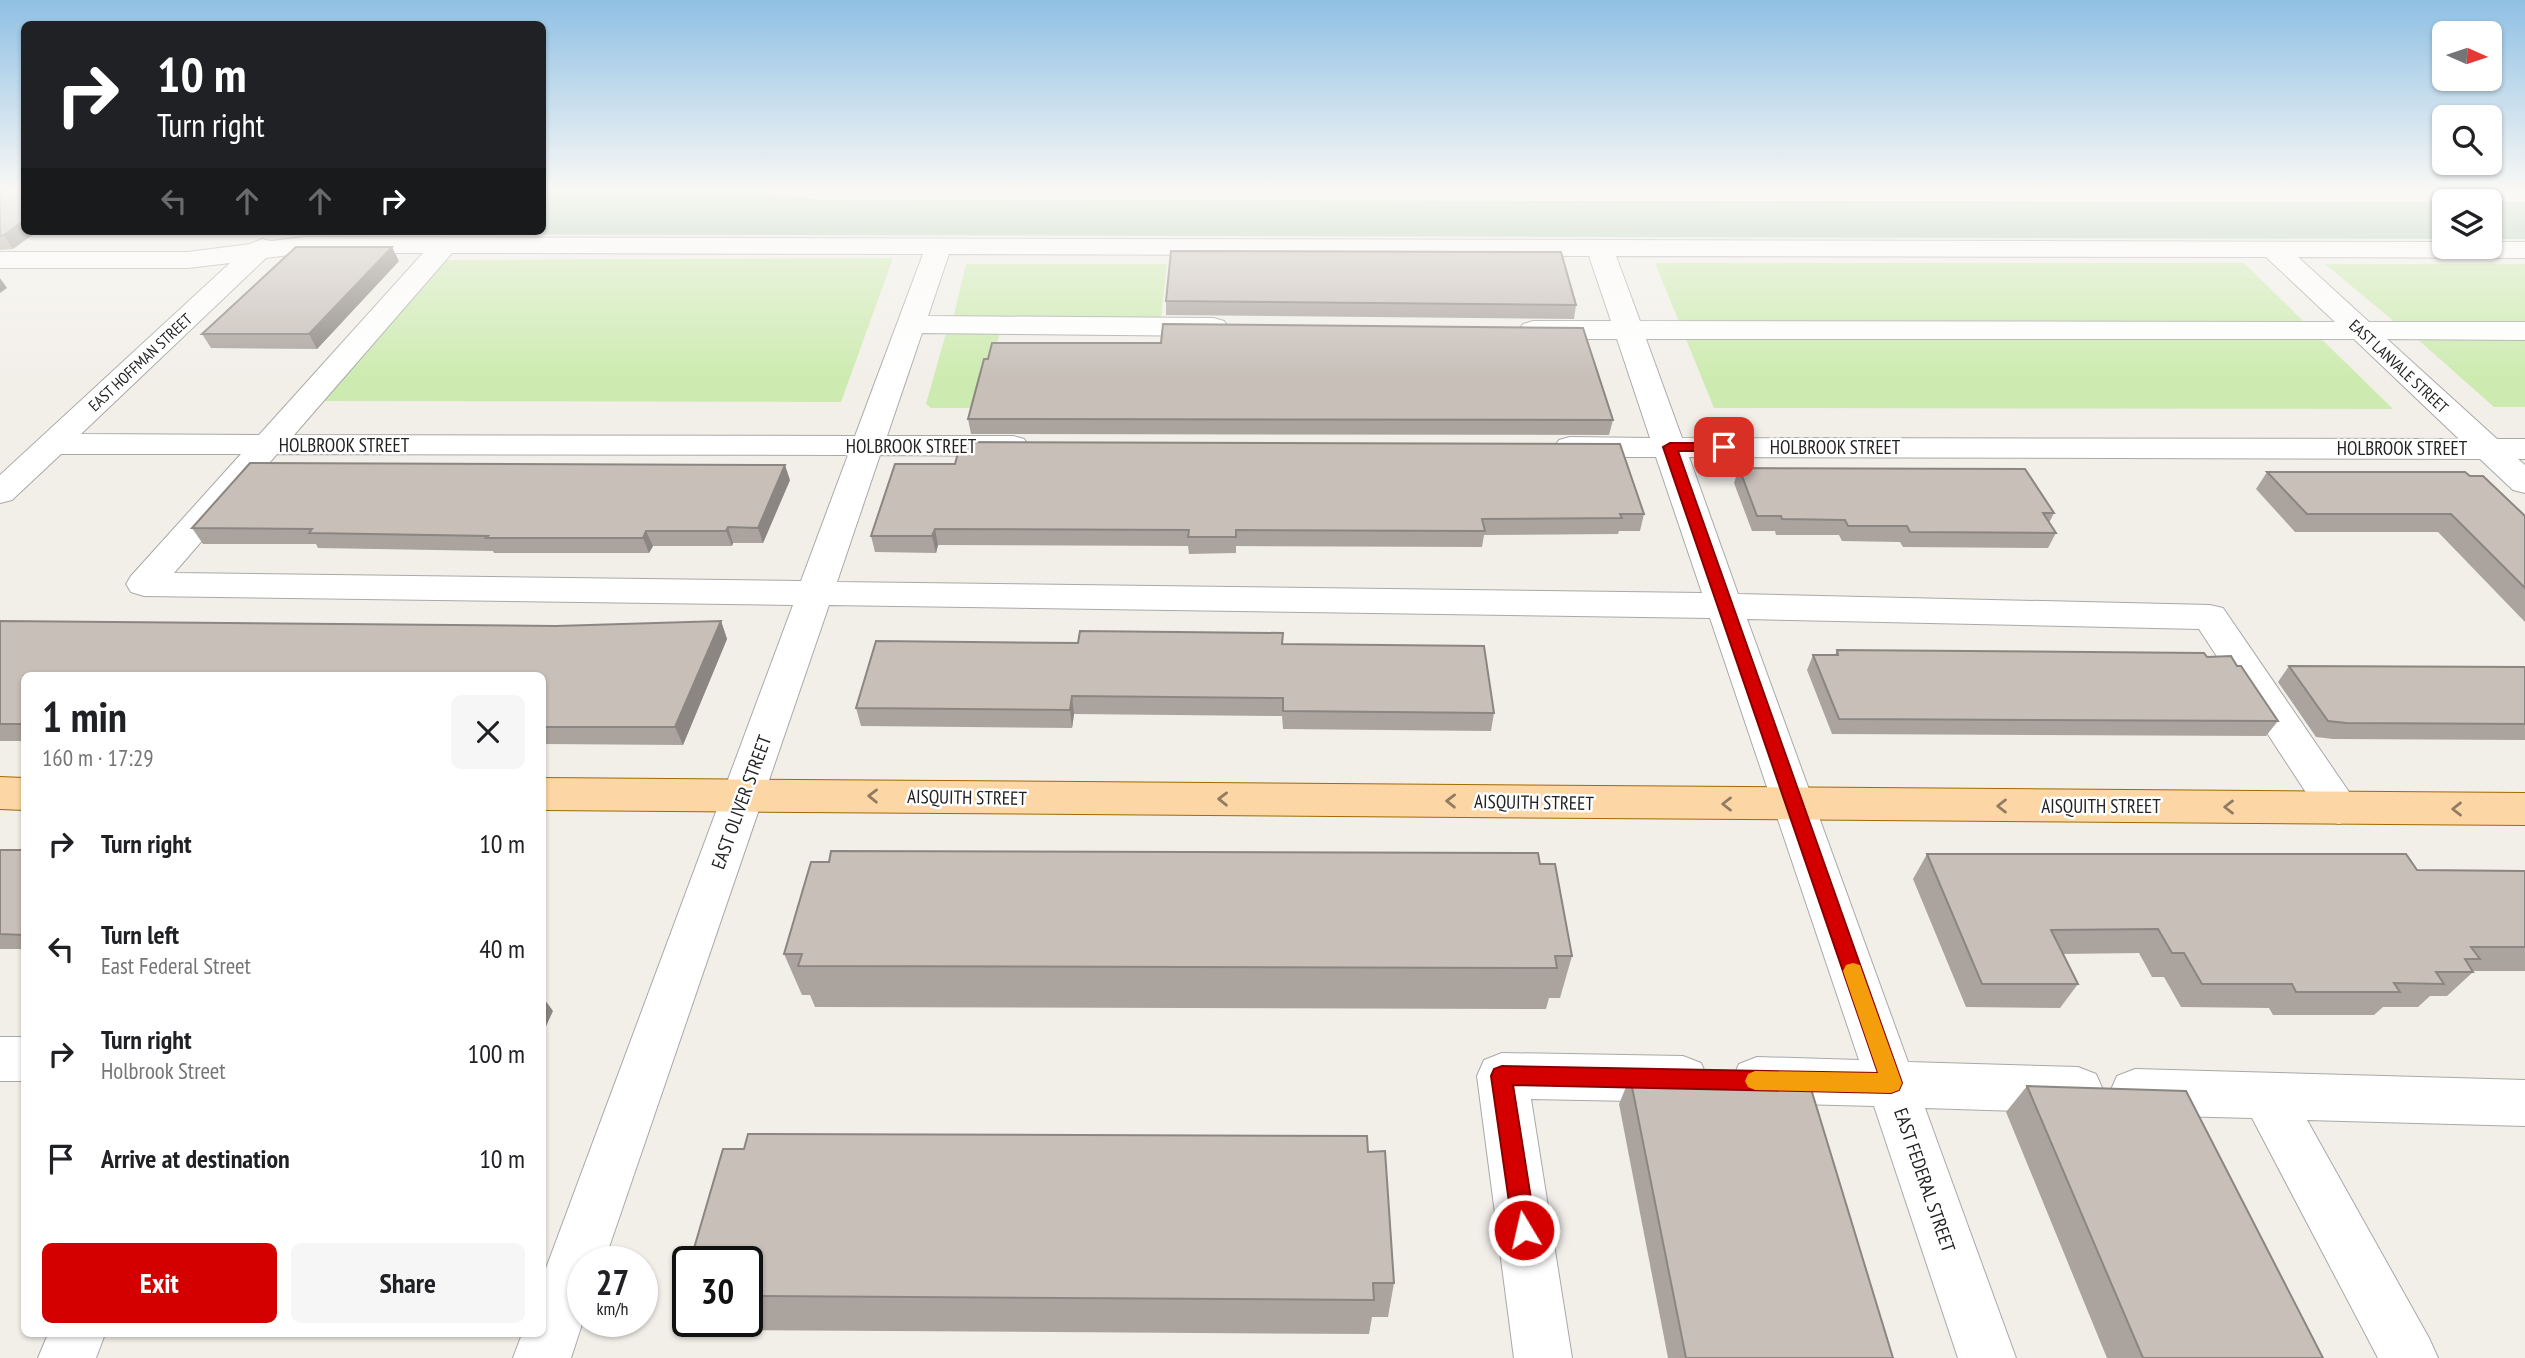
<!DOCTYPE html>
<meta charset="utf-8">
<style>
body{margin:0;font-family:"PT Sans Narrow",sans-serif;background:#f6f6f6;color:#202124;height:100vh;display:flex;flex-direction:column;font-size:26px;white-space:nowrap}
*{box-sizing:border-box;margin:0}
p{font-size:23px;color:#757577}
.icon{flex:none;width:38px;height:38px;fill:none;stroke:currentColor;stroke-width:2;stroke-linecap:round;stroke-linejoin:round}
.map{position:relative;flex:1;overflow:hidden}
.sheet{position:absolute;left:21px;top:672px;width:525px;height:665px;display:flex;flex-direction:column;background:#fff;border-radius:10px;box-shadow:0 2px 5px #0004}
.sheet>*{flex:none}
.hud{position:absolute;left:21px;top:21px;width:525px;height:214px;border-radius:10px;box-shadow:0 2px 5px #0004;background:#202124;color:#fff;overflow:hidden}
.needle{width:46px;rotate:93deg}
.fabs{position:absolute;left:2432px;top:21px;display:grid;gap:14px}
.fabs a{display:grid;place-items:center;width:70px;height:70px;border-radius:10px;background:#fff;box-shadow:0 2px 5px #0004;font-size:35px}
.speed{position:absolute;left:567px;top:1246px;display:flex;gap:14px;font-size:35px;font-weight:700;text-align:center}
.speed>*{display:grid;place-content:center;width:91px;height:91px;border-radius:50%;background:#fff;box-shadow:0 2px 5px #0004;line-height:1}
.speed small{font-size:18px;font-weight:400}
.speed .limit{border:4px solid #111;border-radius:10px;background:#fff;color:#111}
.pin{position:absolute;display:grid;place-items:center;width:60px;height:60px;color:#fff;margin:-30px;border-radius:14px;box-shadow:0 4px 10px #0006}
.me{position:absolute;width:77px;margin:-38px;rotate:351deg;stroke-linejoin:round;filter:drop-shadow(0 0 5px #0008)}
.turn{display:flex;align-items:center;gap:24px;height:147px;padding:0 21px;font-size:32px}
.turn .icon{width:91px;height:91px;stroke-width:2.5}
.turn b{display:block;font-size:49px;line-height:60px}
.lanes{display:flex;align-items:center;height:66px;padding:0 21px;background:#0003;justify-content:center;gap:35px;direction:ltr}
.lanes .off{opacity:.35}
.round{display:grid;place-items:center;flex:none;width:74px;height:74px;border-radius:10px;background:#f6f6f6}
.summary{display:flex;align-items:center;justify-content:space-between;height:119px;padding:0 21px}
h1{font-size:42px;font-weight:800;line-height:52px}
.cta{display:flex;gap:14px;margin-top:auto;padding:14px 21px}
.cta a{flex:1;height:80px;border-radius:10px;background:#d40000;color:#fff;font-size:28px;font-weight:800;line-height:80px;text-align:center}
.cta a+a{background:#f6f6f6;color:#202124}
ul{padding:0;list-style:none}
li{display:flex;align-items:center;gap:21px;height:105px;padding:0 21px}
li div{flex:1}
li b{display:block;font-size:26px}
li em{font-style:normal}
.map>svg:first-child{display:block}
.grass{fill:#cdebb0}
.cemetery{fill:#aacbaf}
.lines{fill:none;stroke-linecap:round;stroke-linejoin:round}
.minor-casing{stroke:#a9a9a9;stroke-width:2}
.major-casing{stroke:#a06b00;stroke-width:2}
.minor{fill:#fff;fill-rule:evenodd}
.major{fill:#fcd6a4;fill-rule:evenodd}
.wall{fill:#aba49e}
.shaded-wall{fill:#8b8681}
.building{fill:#c7bfb8;stroke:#8b8681;stroke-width:2}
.oneway{stroke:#8f7c63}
.route{fill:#d40000;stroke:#8a0000;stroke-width:2}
.slow{fill:#f59e0b}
.labels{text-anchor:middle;stroke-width:5;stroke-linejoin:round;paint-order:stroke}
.far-street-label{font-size:16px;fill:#222;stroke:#fff}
.street-label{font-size:19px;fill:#222;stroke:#fff}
</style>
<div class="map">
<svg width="2525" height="1358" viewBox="0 0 2525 1358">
<rect width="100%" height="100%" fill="#f2efe9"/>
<g class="grass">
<polygon points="893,258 841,402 324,401 447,260"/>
<polygon points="1655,263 2244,263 2393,409 1714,408"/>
<polygon points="966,264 1167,264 1161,318 953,319"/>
<polygon points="2325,264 2525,264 2525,324 2397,324"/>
<polygon points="946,333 1000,333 977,408 931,408 926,404"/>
<polygon points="2414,336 2525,336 2525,407 2494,407"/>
</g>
<polygon class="cemetery" points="543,189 2525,189 2525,239 2490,239 2490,201 2445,201 2445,239 336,234 339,231 542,231"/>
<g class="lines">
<defs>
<g id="minor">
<polygon points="767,189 2525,189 2525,202 820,200 770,194"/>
<path d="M304 237 2445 242V247H2490V242H2525V258L2298 257 2369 322H2525V340L2387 339 2497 439H2525V459H2518L2525 465V493L2513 490 2480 459 1689 457 1738 594 2210 605 2223 608 2360 808 2354 820 2339 824 2324 820 2199 629 1747 619 1908 1062 2078 1067 2096 1074 2103 1090 2096 1106 2078 1113 1925 1108 2016 1358H1958L1874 1106 1757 1103 1739 1096 1732 1080 1739 1064 1757 1057 1859 1060 1710 618 829 605 604 1262H583V1321L571 1358H513L522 1334H542V1279L793 605 144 596 131 592 126 584 131 576 241 454H61L12 500 0 503V475L230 263 188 268H0V252H188L250 244 262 239 271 241ZM304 253H423L259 435 81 434 266 258ZM452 253 923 254 855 436 294 435ZM949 254 1589 256 1611 321H1533L1523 324 1519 330 1523 336 1533 339H1617L1650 438 1570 437 1559 440 1554 447 1559 454 1570 457H1656L1702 593 837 582 880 455 1013 456 1024 453 1029 446 1024 439 1013 436H887L922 333 1214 336 1224 333 1228 327 1224 321 1214 318 928 316ZM1616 256 2266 257 2335 322 1640 321ZM1646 339H2354L2459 439 1682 438ZM277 454 848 455 801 581 174 573Z"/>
<rect x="0" y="1037" width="24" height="44"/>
<polygon points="1502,1053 1683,1056 1701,1063 1708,1079 1701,1095 1683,1102 1531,1099 1572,1358 1514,1358 1477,1076 1484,1060"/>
<polygon points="2135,1069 2525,1080 2525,1126 2307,1120 2429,1338 2438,1358 2378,1358 2252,1118 2135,1115 2117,1108 2110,1092 2117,1076"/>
<polygon points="48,1334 105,1334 96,1358 38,1358"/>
</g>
<g id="major">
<polygon points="0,777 24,778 24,810 0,809"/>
<polygon points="542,778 2525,793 2525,825 542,810"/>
</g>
</defs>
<use href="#minor" class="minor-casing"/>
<use href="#major" class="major-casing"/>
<use href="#minor" class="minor"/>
<use href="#major" class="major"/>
</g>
<g class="wall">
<polygon points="0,189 13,249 0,250"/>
<polygon points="399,261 317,349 211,348 202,334"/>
<polygon points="1166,301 1576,305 1574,319 1166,315"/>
<polygon points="968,419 1613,420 1609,435 971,434"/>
<polygon points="895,464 1644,514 1640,531 1619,531 1618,534 1484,535 1482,547 1236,546 1236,553 1189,554 1188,546 938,545 936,553 875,552 871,536"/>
<polygon points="1739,468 2054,513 2049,523 2056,533 2048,548 1903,547 1900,542 1842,541 1839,535 1776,535 1775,531 1752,531 1734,483"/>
<polygon points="2267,472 2525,516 2525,622 2438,532 2295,532 2256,489"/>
<polygon points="790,480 763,543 733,543 732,546 653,546 649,553 494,553 493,551 318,548 316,544 203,544 192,528"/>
<polygon points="0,621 556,626 721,621 727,639 683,745 542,744 542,676 24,676 24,741 0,741"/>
<polygon points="1283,644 1494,713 1491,731 1283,729 1282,716 1074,714 1072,728 861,726 856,708"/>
<polygon points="1837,650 2278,721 2266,736 1832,734 1807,670 1813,655 1835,655"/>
<polygon points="2289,666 2525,667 2525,740 2333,739 2316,737 2278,682"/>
<rect x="0" y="850" width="24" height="99"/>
<polygon points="1927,854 2417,870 2525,871 2525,971 2473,971 2473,972 2447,996 2430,996 2418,1007 2383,1007 2374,1015 2273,1015 2269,1008 2181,1007 2164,977 2152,977 2139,953 2063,954 2078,984 2060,1008 1966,1007 1913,879"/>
<polygon points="829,862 1540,864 1572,956 1560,998 1549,998 1546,1009 815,1007 810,995 802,995 784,954"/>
<polygon points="1630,1077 1893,1358 1668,1358 1619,1104"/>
<polygon points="2027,1086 2323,1358 2107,1358 2006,1112"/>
<polygon points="1368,1152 1394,1283 1388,1317 1372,1317 1369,1334 726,1330 720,1321 747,1321 747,1262"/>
</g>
<g class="shaded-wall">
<polygon points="24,220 24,231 38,231 13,249 4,235"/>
<polygon points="392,247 399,261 317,349 309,334"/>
<polygon points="0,278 7,288 0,293"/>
<polygon points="785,465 790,480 763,543 758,528"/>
<polygon points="728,527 733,543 732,546 726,531"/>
<polygon points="935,529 938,545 936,553 932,536"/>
<polygon points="646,531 653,546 649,553 643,538"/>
<polygon points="721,621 727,639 683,745 675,727"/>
<polygon points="1072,696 1074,714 1072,728 1070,710"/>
<polygon points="542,996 553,1011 542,1035"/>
</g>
<g class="building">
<polygon points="0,189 24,189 24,220 4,235 0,236"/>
<polygon points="296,247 392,247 309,334 202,334"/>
<polygon points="1171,251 1561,252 1576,305 1166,301"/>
<polygon points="1163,324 1583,328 1613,420 968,419 984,359 988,359 992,343 1161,343"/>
<polygon points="961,442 1620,444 1644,514 1620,514 1622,518 1482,519 1485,531 1236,530 1236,537 1188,537 1189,530 935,529 932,536 871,536 895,464 955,464"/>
<polygon points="250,463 785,465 758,528 728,527 726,531 646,531 643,538 486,538 488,536 309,533 312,529 192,528"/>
<polygon points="1739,468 2025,469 2054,513 2043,513 2056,533 1910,532 1907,526 1848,526 1845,520 1782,519 1781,516 1757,516"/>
<polygon points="2267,472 2465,472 2470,476 2483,476 2525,516 2525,588 2451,514 2307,514"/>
<polygon points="0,621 556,626 721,621 675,727 542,727 542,676 24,676 24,724 0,724"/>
<polygon points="1080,631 1283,633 1282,644 1484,646 1494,713 1283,711 1283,698 1072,696 1070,710 856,708 876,641 1078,643"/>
<polygon points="1837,650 2204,653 2207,657 2231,656 2237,666 2241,666 2278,721 1839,719 1813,655 1838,655"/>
<polygon points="2289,666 2525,667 2525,724 2346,723 2328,721"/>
<polygon points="0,850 24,850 24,935 0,934"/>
<polygon points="831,851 1538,853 1540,864 1555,864 1572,956 1555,956 1557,968 798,966 802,954 784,954 811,862 829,862"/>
<polygon points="1927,854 2406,854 2417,870 2525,871 2525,947 2471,947 2480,959 2465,959 2473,972 2436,972 2444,984 2394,983 2400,992 2296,992 2292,984 2202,984 2184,953 2172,953 2158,929 2051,930 2078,984 1982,984"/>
<polygon points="1630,1077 1808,1079 1893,1358 1686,1358"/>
<polygon points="2027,1086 2186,1091 2323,1358 2143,1358"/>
<polygon points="748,1134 1367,1136 1368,1152 1385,1151 1394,1283 1373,1283 1374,1300 747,1296 747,1262 690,1262 723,1149 744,1149"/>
</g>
<defs><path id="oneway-chevron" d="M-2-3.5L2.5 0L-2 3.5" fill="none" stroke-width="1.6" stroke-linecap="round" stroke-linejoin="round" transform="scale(1.75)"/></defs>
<g class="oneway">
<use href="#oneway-chevron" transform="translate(873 796) rotate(-179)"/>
<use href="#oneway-chevron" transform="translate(1223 799) rotate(-179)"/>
<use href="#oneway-chevron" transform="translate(1451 801) rotate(-179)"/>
<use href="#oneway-chevron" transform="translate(1727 804) rotate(-180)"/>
<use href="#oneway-chevron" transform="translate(2002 806) rotate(-180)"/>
<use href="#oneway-chevron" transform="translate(2229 807) rotate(-180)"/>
<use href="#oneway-chevron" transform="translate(2457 809) rotate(-180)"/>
</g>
<linearGradient id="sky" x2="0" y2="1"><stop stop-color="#8fc0e4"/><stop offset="0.5" stop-color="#f9f8f5"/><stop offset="1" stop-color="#f9f8f5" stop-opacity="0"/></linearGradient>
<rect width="2525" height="379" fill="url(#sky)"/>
<polygon class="route" points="1670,443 1724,443 1731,447 1724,451 1678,451 1902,1083 1899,1090 1891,1093 1513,1085 1536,1230 1532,1237 1524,1241 1517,1237 1513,1230 1491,1076 1494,1069 1502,1066 1878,1073 1663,447"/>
<polygon class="slow" points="1853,963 1860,965 1862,971 1902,1083 1899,1090 1891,1093 1755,1090 1748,1087 1745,1081 1748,1074 1755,1071 1878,1073 1843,971 1846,965"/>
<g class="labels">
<g class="far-street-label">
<text transform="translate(140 362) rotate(-43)" y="6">EAST HOFFMAN STREET</text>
<text transform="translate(2399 366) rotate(43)" y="6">EAST LANVALE STREET</text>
</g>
<g class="street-label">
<text x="344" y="452">HOLBROOK STREET</text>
<text x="911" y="453">HOLBROOK STREET</text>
<text x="1835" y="454">HOLBROOK STREET</text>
<text x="2402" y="455">HOLBROOK STREET</text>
<text transform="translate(967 797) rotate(1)" y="7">AISQUITH STREET</text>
<text transform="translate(741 802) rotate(-70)" y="7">EAST OLIVER STREET</text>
<text transform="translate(1534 802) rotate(1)" y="7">AISQUITH STREET</text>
<text x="2101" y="813">AISQUITH STREET</text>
<text transform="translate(1925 1180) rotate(71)" y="7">EAST FEDERAL STREET</text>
</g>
</g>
</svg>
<div class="fabs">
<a><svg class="needle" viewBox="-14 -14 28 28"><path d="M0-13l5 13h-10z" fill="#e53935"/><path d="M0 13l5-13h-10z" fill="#757577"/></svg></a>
<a><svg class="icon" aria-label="search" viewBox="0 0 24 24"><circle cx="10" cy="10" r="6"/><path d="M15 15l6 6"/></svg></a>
<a><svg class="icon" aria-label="layers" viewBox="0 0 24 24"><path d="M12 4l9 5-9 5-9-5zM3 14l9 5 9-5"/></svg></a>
</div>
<div class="speed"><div>27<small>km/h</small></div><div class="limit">30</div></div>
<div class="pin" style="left:1724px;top:447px;background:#d93025"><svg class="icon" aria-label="arrive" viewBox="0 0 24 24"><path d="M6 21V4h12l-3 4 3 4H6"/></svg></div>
<svg class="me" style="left:1524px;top:1230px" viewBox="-20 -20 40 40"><circle r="17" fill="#d40000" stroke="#fff" stroke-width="3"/><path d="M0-11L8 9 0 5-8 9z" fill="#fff"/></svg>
<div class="hud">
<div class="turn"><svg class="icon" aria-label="right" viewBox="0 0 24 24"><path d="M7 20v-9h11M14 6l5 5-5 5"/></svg><div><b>10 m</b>Turn right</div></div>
<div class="lanes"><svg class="icon off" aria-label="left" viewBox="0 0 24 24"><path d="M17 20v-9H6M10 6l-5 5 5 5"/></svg><svg class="icon off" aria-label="ahead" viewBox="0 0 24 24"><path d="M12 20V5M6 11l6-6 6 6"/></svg><svg class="icon off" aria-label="ahead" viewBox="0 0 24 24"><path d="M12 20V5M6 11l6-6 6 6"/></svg><svg class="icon" aria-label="right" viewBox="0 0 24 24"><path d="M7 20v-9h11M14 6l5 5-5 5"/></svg></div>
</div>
<section class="sheet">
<div class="summary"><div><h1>1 min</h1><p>160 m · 17:29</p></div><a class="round"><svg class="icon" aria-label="close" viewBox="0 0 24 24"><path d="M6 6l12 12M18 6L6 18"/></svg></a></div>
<ul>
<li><svg class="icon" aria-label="right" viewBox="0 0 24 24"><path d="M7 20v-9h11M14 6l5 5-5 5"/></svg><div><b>Turn right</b></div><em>10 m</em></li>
<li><svg class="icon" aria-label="left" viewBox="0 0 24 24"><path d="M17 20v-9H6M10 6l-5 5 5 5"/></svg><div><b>Turn left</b><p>East Federal Street</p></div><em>40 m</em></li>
<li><svg class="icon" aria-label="right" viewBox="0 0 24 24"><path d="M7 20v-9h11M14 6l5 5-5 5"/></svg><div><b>Turn right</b><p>Holbrook Street</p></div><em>100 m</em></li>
<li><svg class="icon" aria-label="arrive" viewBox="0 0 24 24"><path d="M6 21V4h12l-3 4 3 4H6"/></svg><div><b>Arrive at destination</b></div><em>10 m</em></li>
</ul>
<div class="cta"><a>Exit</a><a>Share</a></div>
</section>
</div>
